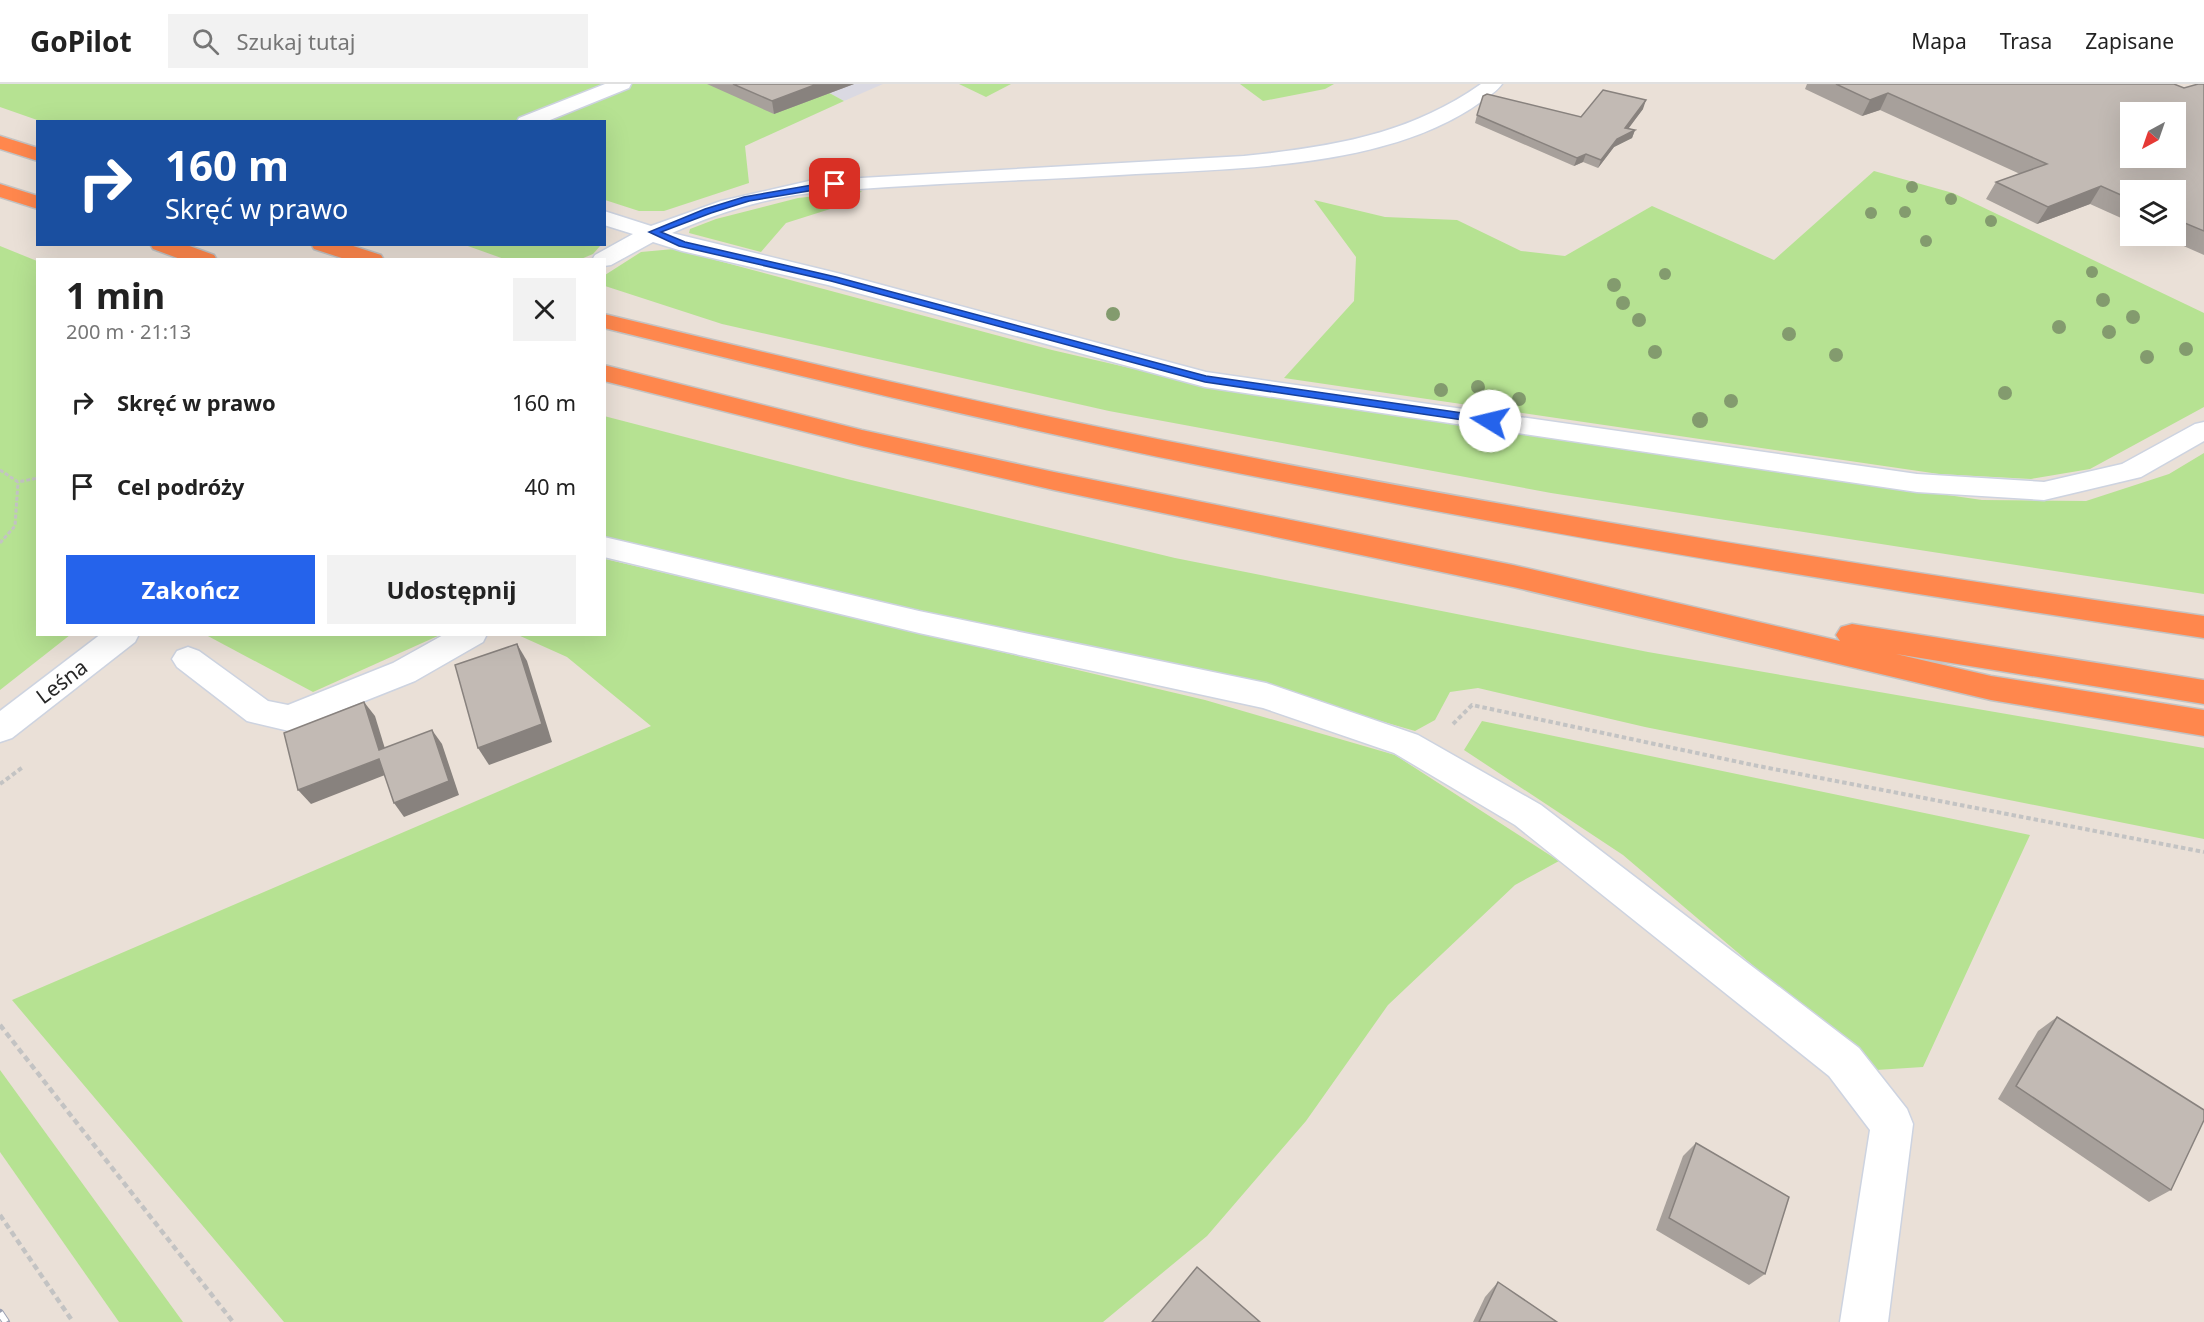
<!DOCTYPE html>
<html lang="pl">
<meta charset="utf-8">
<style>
body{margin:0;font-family:"Noto Sans",sans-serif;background:#f2f2f2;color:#222;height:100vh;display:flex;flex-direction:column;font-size:22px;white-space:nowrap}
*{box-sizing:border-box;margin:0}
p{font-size:20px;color:#767676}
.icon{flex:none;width:33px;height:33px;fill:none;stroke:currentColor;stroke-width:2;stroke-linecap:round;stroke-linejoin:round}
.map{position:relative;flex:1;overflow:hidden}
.sheet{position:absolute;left:36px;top:174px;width:570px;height:378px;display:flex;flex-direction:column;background:#fff;border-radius:0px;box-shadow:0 6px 24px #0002}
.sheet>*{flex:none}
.guide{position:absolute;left:36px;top:36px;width:570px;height:126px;border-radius:0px;box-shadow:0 6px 24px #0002;background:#1a4fa0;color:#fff;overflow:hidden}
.needle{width:39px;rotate:220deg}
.tools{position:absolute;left:2120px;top:18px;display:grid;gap:12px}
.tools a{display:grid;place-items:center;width:66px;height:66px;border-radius:0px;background:#fff;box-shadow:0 6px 24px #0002;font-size:30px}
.pin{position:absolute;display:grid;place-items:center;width:51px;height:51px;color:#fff;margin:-26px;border-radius:12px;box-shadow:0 3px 9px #0006}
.me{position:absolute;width:66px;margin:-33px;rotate:279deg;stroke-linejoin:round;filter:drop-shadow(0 0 4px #0008)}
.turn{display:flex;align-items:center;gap:21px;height:126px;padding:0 30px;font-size:27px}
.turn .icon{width:78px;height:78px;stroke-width:2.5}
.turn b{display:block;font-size:42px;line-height:51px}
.round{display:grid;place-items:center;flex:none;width:63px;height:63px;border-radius:0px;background:#f2f2f2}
.overview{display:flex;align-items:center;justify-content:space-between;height:102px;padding:0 30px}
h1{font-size:36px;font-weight:700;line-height:45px}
.primary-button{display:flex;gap:12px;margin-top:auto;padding:12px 30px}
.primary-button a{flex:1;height:69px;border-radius:0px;background:#2563eb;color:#fff;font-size:24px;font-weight:700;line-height:69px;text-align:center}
.primary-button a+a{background:#f2f2f2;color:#222}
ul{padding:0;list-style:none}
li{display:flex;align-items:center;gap:18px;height:84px;padding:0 30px}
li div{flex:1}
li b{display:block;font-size:22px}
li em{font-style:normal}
header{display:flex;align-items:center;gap:36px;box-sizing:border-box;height:84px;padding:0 30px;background:#fff;border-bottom:2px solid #e0e0e0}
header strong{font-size:28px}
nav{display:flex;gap:33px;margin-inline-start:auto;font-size:21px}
.search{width:420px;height:54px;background:#f2f2f2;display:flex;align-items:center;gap:15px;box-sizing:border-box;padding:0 21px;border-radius:0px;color:#767676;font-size:22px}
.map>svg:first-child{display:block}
.industrial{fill:#dad9e2}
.green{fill:#b6e292}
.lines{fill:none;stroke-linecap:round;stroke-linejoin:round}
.minor-casing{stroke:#cdd3e0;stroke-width:3}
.highway-casing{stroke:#c3c3c3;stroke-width:3}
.path-far2{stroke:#c3c3c3;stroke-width:3;stroke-dasharray:4 2;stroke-linecap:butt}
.path-far1{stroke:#c3c3c3;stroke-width:4;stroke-dasharray:4.5 3;stroke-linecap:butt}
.path{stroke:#c3c3c3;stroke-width:4.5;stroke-dasharray:6 4;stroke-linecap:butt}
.minor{fill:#fff;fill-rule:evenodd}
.highway{fill:#ff874d;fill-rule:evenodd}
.rail-casing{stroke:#9ba0b2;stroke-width:8}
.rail{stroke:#fff;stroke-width:6;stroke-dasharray:17;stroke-linecap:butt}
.tree{fill:#839b6e}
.wall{fill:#a7a09b}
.shaded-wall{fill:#88827e}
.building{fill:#c2bab4;stroke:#88827e;stroke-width:1.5;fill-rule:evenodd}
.route{fill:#2563eb;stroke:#184099;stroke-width:1.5}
.labels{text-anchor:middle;stroke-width:5;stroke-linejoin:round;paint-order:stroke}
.street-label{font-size:21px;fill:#272727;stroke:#fff}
</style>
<header>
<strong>GoPilot</strong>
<div class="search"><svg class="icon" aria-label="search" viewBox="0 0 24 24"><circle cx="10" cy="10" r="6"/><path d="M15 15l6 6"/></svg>Szukaj tutaj</div>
<nav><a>Mapa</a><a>Trasa</a><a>Zapisane</a></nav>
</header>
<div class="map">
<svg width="2204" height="1238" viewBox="0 0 2204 1238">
<rect width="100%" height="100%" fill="#eae0d7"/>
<polygon class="industrial" points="813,0 883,0 844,17"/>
<g class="green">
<polygon points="0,0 813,0 844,17 745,62 749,99 664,127 639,127 605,116 604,38 40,37 0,23"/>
<polygon points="959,0 1011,0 986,13"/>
<polygon points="1240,0 1334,0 1325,5 1263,17"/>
<polygon points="1874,87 1953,109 2204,229 2204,323 2090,385 2031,395 1939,390 1284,294 1354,217 1356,173 1314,116 1385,133 1457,136 1521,167 1565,172 1652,122 1774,176"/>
<polygon points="862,107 846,120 786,139 761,168 689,149 690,145 716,135 798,114"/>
<polygon points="465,161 601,160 601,161 593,170 581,175 507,176"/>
<polygon points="0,162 37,177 38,550 70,551 0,606"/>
<polygon points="674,165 1052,266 1229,307 1982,416 2086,417 2169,390 2204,369 2204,510 1551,409 1109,327 722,240 605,202 605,191 641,168"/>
<polygon points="604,332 847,395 1175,474 1648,568 2204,664 2204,755 1645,643 1478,604 1450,608 1435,636 1415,647 1281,608 605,455"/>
<polygon points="605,475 1205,616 1395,671 1559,777 1515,801 1388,921 1306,1037 1207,1152 1103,1238 284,1238 12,916 651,642 567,573 518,551 604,550"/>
<polygon points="206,551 440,551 313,608"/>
<polygon points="1482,637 2030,751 1923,983 1876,986 1623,771 1464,666"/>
<polygon points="0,986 183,1238 119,1238 0,1068"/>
</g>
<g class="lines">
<defs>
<g id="minor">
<polygon points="605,0 631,0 629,4 545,38 517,38 519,34"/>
<path d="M1481 0H1502C1497 7 1489 12 1482 17 1392 83 1244 84 1136 90 1028 97 919 99 811 109 764 114 715 130 672 149L841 190 1206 288 1917 390 2044 398 2122 380 2195 340 2204 338V357L2141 393 2044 416 1917 408 1205 303 828 201 682 167 653 158 611 181 604 182V176H592L595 171 633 150 604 141V127L651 142 721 117 809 97 1244 72C1330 63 1409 51 1481 0Z"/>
<polygon points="604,453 919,527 1266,599 1418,651 1541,721 1859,964 1907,1025 1913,1040 1888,1238 1840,1238 1870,1046 1829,992 1515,741 1394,669 1263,624 919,549 604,473"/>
<polygon points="101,550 139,550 135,558 12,654 0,658 0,627"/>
<polygon points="445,550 487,550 483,558 415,597 289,647 247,637 177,583 172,575 177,567 188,563 199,567 268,617 288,621 393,579"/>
</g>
<g id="highway">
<polygon points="0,52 38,64 38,77 0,65"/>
<polygon points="0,100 38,112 38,125 0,113"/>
<polygon points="150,160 184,160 214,171 217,176 183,176 153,165"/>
<polygon points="311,160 347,160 381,171 384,176 348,176 314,165"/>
<path d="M604 230C803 278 1002 325 1203 364 1535 430 1869 483 2204 532V554C1869 504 1535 449 1203 382 1002 341 803 293 604 244Z"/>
<polygon points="604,281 862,346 1054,388 1513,481 1840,557 1836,551 1841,543 1852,540 2204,596 2204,620 1896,570 1991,592 2204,626 2204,652 1991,616 1513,503 1054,406 862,362 604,297"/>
</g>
</defs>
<use href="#minor" class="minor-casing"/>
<use href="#highway" class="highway-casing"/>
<g class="path-far2">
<polyline points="0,386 18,398 38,394"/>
<polyline points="0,459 15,442 18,398"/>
</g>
<g class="path-far1">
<polyline points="1453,640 1472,621 1753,681 2204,768"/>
<polyline points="0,700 23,683"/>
</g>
<g class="path">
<polyline points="0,941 233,1238"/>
<polyline points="0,1131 73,1238"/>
</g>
<use href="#minor" class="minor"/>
<use href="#highway" class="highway"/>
<defs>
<polyline id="rail" points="0,1229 6,1238"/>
</defs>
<use href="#rail" class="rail-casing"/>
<use href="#rail" class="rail"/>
</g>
<g class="tree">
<circle cx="1912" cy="103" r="6"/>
<circle cx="1951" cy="115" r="6"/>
<circle cx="1905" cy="128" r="6"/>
<circle cx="1871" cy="129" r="6"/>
<circle cx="1991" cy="137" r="6"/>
<circle cx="1926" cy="157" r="6"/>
<circle cx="2092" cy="188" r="6"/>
<circle cx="1665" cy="190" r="6"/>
<circle cx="1614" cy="201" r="7"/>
<circle cx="2103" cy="216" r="7"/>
<circle cx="1623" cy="219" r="7"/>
<circle cx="1113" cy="230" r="7"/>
<circle cx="2133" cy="233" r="7"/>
<circle cx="1639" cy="236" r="7"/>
<circle cx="2059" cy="243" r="7"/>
<circle cx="2109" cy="248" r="7"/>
<circle cx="1789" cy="250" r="7"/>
<circle cx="2186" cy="265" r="7"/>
<circle cx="1655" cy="268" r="7"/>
<circle cx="1836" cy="271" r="7"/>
<circle cx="2147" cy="273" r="7"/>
<circle cx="1478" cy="303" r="7"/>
<circle cx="1441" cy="306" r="7"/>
<circle cx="2005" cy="309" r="7"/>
<circle cx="1519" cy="315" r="7"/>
<circle cx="1731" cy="317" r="7"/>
<circle cx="1700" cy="336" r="8"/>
</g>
<g class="wall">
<polygon points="707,0 854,0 774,30"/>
<polygon points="1807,0 2174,0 2184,4 2204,0 2204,171 2161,152 2175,152 2175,106 2130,106 2130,138 2090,120 2037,140 1986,115 1996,98 2020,90 1880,26 1862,32 1805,5"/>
<polygon points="1643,25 1628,44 1635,46 1632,54 1614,63 1598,84 1583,78 1574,82 1475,39 1477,31 1581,33"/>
<polygon points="2057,933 2171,1106 2149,1118 1998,1015 2038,947"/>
<polygon points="1696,1059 1765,1190 1749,1201 1656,1146 1683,1072"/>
<polygon points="1498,1198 1557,1238 1473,1238 1485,1213"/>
</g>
<g class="shaded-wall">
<polygon points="817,0 854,0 774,30 772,17"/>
<polygon points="1888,9 1880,26 1862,32 1870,16"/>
<polygon points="1646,16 1643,25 1623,52 1635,46 1632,54 1614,63 1598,84 1601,76"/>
<polygon points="1586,70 1583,78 1574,82 1577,74"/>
<polygon points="2101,102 2090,120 2037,140 2048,123"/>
<polygon points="517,560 527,577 552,658 489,681 478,664"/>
<polygon points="364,618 375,632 390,681 379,666"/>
<polygon points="432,646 442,660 459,711 404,733 394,719"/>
<polygon points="379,675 390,689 311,720 298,706"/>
</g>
<g class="building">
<polygon points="733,0 817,0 772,17"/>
<path d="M1836 0H2174L2184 4 2198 0H2204V147L2175 135V106H2130V115L2101 102 2048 123 1996 98 2047 80 1888 9 1870 16ZM2130 28H2175V74H2130Z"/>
<polygon points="1603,6 1646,16 1625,44 1635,46 1617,55 1601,76 1586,70 1577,74 1477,31 1483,12 1487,10 1581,33"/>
<polygon points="517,560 542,640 478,664 455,581"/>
<polygon points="364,618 379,666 432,646 449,697 394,719 379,675 298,706 284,649"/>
<polygon points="2057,933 2204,1026 2204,1036 2171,1106 2016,1002"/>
<polygon points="1696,1059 1789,1113 1765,1190 1669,1134"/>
<polygon points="1197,1183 1260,1238 1152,1238"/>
<polygon points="1498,1198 1557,1238 1479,1238"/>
</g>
<polygon class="route" points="835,97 838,98 838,102 749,117 711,129 661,148 685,158 836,193 1206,292 1490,333 1495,337 1490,340 1205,298 831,197 679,162 649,148 705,125 744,113"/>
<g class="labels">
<g class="street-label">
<text transform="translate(62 598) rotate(-37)" y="7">Leśna</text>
</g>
</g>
</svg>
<div class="tools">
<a><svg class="needle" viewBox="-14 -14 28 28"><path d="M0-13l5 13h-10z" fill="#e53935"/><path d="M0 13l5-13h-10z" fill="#767676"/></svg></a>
<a><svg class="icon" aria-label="layers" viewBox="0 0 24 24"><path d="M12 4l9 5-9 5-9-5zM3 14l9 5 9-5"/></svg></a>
</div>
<div class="pin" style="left:835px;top:100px;background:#d93025"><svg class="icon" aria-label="arrive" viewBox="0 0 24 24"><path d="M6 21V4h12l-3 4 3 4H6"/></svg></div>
<svg class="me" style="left:1490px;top:337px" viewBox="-20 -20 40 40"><circle r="19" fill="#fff"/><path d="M0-13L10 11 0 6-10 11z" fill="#2563eb"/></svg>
<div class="guide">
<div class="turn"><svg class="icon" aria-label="right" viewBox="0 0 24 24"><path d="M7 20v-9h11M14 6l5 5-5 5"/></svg><div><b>160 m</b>Skręć w prawo</div></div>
</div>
<section class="sheet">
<div class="overview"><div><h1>1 min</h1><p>200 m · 21:13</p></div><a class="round"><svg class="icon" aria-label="close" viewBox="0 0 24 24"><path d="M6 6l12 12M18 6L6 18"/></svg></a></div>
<ul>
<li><svg class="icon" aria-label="right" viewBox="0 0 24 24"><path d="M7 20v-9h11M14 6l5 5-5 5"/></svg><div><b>Skręć w prawo</b></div><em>160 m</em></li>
<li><svg class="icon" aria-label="arrive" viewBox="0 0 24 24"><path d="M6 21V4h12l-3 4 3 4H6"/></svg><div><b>Cel podróży</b></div><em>40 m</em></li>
</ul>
<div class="primary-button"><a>Zakończ</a><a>Udostępnij</a></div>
</section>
</div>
